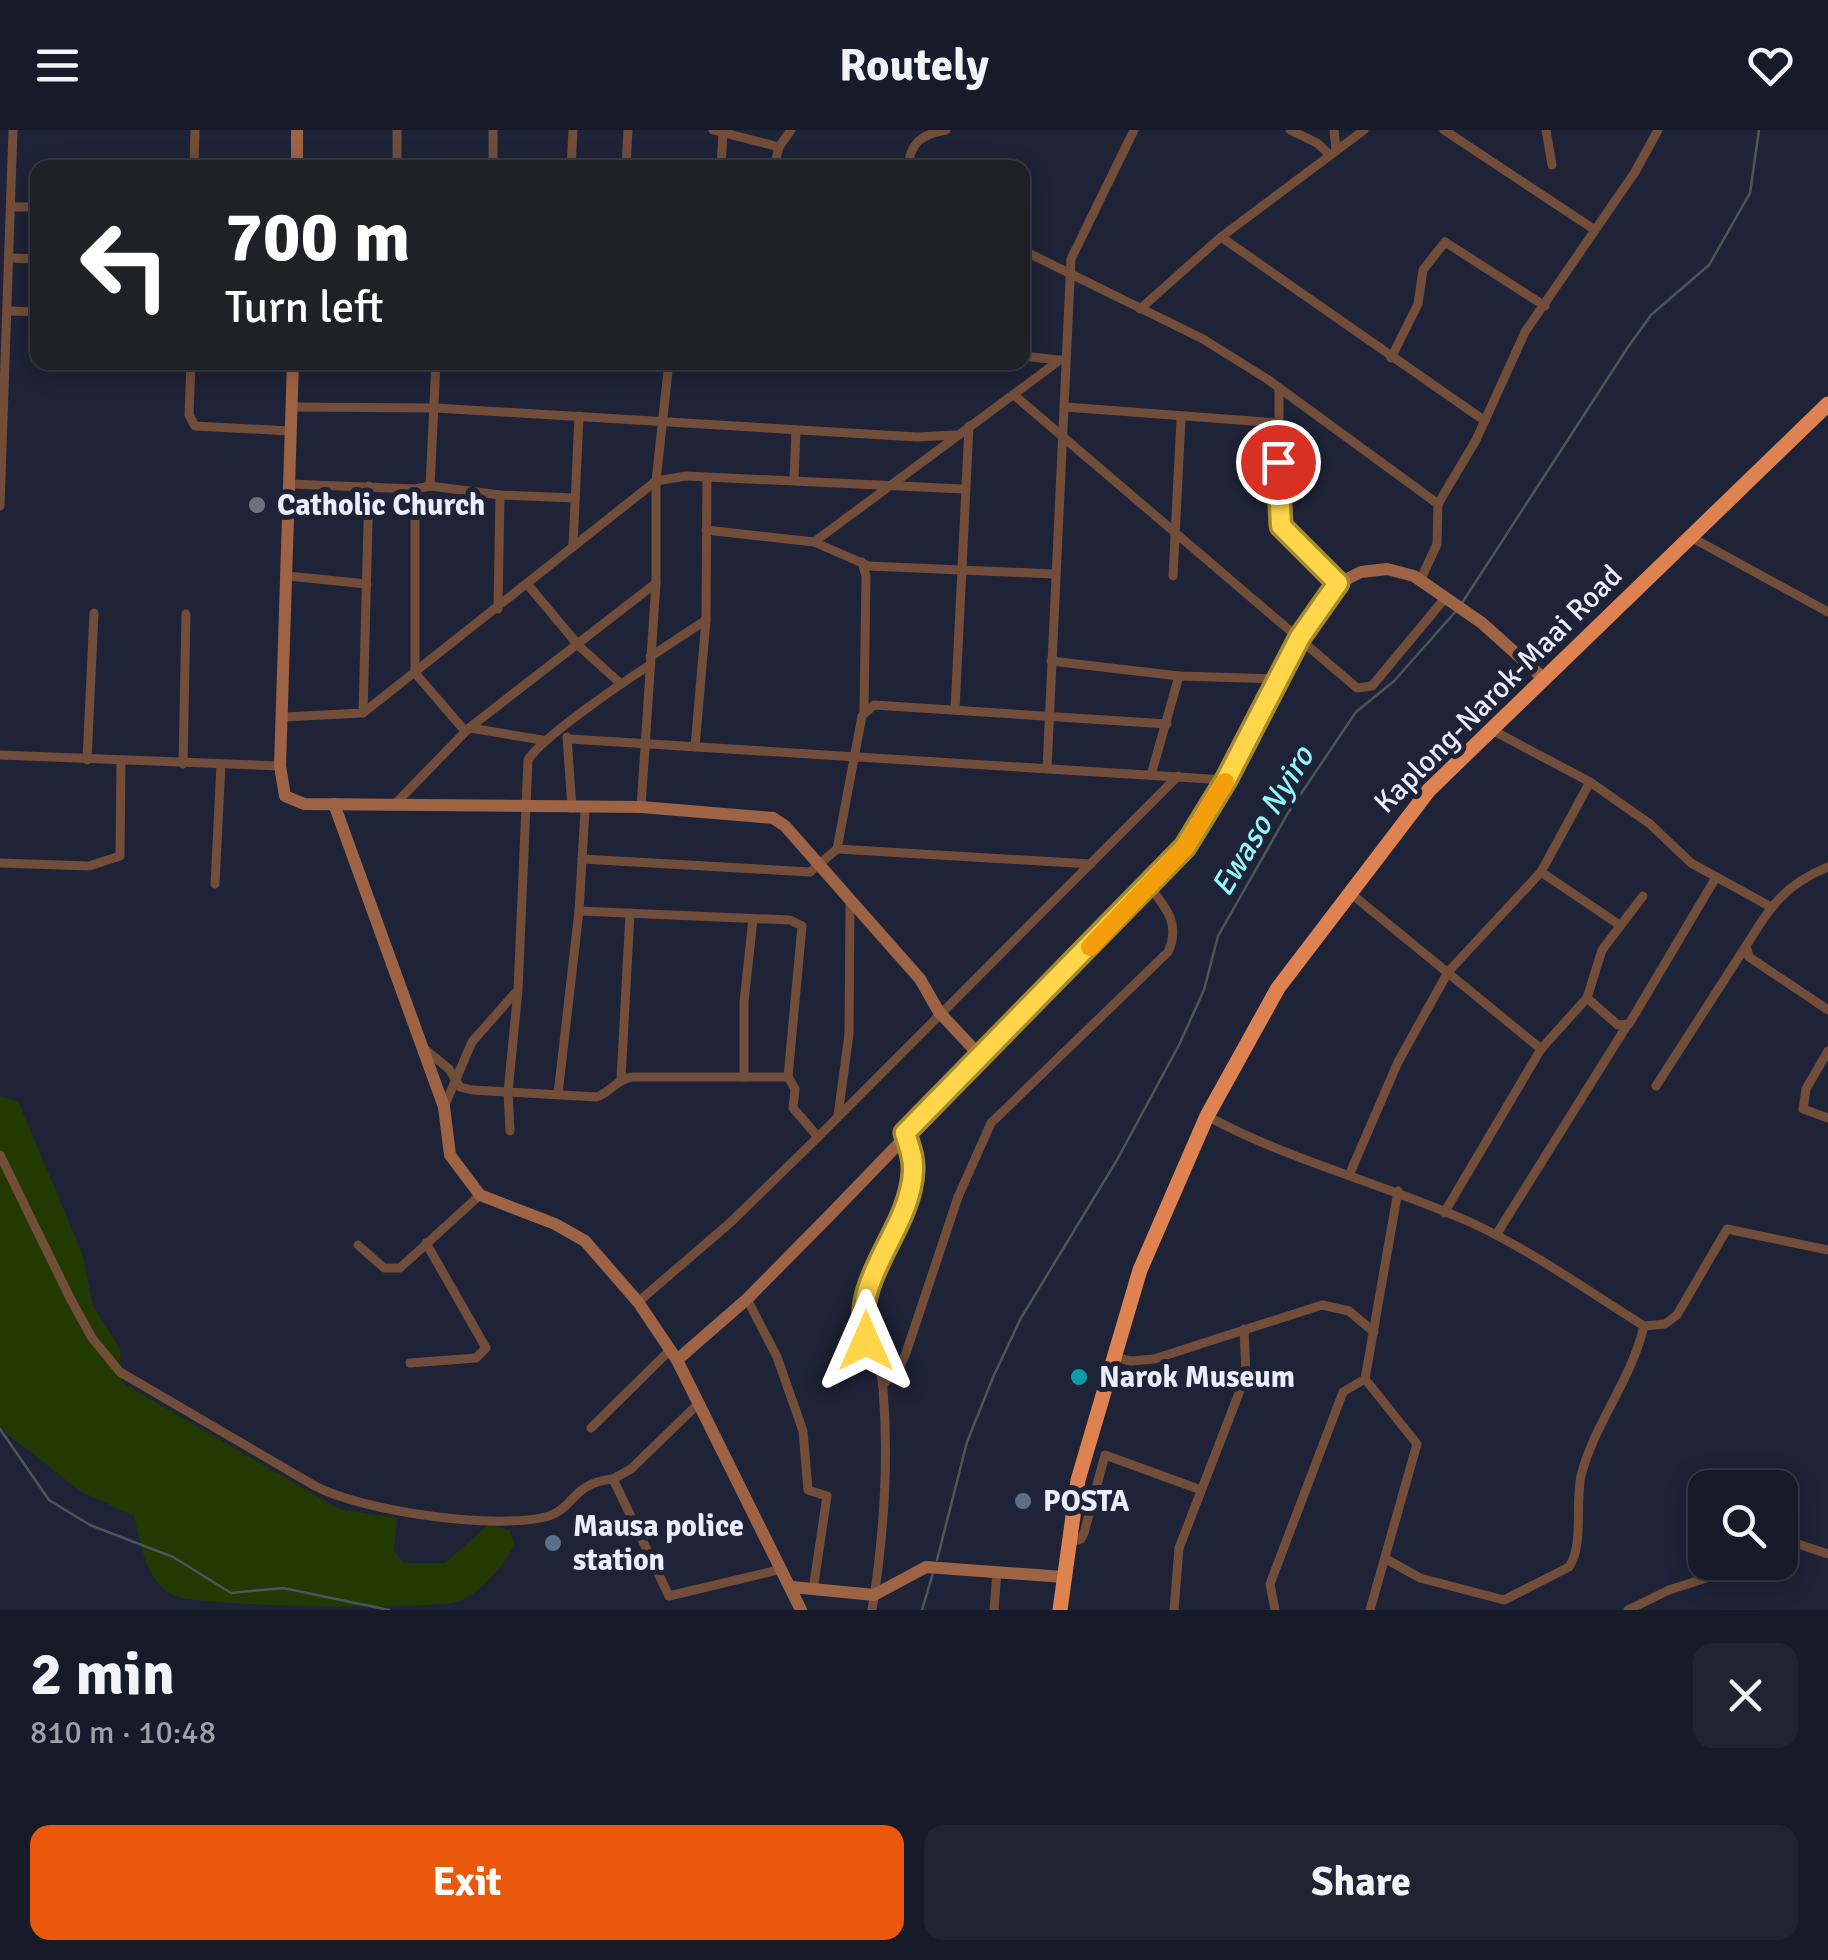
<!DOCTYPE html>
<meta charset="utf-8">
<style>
body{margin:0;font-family:Signika,sans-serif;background:#202331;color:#f1f3f6;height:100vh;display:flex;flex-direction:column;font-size:38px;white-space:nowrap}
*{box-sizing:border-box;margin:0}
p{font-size:32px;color:#9ea1a8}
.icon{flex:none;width:55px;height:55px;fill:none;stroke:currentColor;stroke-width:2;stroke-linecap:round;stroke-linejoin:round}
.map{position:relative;height:1480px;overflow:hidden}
.side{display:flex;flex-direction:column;background:#171a29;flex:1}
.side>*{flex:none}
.top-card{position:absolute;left:30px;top:30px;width:1000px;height:210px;border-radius:20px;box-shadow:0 5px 25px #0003,0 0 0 2px #363846;background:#202124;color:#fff;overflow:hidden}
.fabs{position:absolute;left:1688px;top:1340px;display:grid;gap:20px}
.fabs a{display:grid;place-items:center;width:110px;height:110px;border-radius:20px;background:#171a29;box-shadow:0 5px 25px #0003,0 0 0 2px #363846;font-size:50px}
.pin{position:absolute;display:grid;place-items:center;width:85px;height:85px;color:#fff;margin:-42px;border:5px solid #fff;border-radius:50%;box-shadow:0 2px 10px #0007}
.me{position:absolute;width:110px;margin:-55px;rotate:0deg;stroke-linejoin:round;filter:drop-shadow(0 0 8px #0008)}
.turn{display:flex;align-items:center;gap:35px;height:210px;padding:0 30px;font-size:45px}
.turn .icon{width:130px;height:130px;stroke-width:2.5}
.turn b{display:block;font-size:70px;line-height:85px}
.round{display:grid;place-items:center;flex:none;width:105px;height:105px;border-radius:20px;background:#202331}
.overview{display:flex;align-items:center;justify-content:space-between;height:170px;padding:0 30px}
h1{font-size:60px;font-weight:700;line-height:75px}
.cta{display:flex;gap:20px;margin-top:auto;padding:20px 30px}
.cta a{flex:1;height:115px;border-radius:20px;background:#ea580c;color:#fff;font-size:40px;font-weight:700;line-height:115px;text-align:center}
.cta a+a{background:#202331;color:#f1f3f6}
header{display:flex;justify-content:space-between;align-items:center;height:130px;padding:0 30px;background:#171a29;font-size:45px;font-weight:700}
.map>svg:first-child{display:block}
.green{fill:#223a02}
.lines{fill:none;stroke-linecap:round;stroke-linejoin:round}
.stream{stroke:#49565b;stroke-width:2.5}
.street{stroke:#724d3a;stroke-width:9}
.secondary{stroke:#9e6344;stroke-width:12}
.highway{stroke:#dd8250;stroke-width:15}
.route-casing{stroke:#a68a30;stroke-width:25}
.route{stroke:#ffd54a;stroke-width:18}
.slow{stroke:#f59e0b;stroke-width:18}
.worship-dot{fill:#6b7280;stroke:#1f2337;stroke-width:4}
.culture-dot{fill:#0f9aa8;stroke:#1f2337;stroke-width:4}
.service-dot{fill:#5c6f8a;stroke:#1f2337;stroke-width:4}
.labels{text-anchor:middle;stroke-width:10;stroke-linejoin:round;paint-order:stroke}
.poi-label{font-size:30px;font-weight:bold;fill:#eaedfb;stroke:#1f2337;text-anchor:start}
.street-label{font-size:30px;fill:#eaedfb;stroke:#1f2337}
.water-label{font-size:32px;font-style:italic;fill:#91f8fa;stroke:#1f2337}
</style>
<header><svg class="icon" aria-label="menu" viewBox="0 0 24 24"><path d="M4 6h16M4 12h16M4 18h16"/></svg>Routely<svg class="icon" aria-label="heart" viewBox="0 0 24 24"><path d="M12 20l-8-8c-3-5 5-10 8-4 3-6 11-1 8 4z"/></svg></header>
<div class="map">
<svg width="1828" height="1480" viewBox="0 0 1828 1480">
<rect width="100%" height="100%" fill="#1f2337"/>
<path class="green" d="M0 967 18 971 82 1123 93 1176 120 1219 121 1252 339 1379 397 1388 394 1421 404 1433H445L488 1395 509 1400 515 1414C504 1435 480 1465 456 1472 427 1480 193 1477 173 1465 144 1449 142 1416 134 1386L80 1361 0 1298Z"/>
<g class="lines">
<g class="stream">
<polyline points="1462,473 1628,217 1651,185 1709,135 1750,63 1759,0"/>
<polyline points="0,1299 49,1370 90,1395 173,1427 231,1463 283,1458 389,1480"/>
<polyline points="937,1430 967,1312 994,1245 1021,1188 1117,1030 1179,915 1204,860 1218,806 1288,683 1356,582 1394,551 1457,480"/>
<polyline points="922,1480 933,1443"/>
</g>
<g class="street">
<polyline points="713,0 779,17"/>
<polyline points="1290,0 1317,13 1330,25"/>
<polyline points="1334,0 1336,20"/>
<polyline points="1444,0 1595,100"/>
<polyline points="1546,0 1552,35"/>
<polyline points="194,38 195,0"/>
<polyline points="397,38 397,0"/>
<polyline points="493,38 493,0"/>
<polyline points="571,38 573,0"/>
<polyline points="626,38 628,0"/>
<polyline points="721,38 723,2"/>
<polyline points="774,38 779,17 791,0"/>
<path d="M908 38C910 12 922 4 946 0"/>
<polyline points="11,77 38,77"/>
<polyline points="1221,107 1485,291"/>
<polyline points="1022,120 1203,209 1267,249 1438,374 1437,414 1420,451"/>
<polyline points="10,128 38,129"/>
<polyline points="1140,179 1221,107 1364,0"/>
<polyline points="8,181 38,182"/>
<polyline points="1022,226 1059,230"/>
<polyline points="1391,228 1418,174 1423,140 1445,112 1545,176"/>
<polyline points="191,232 189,285 195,296 290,301"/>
<polyline points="436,232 430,356 415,359 415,543 465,601"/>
<polyline points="1279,259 1279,389 1284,400 1339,453"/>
<polyline points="1014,265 1357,558 1372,556 1446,467"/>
<polyline points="291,277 436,278 917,307 954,305"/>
<polyline points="1065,277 1280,293"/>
<polyline points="794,350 796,300"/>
<polyline points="290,354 415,359"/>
<polyline points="430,356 500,365 575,368"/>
<polyline points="1438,374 1476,310 1525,202 1635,42 1658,0"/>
<polyline points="0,376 13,0"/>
<polyline points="706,400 814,412 1060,230"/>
<polyline points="1689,406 1828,482"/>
<polyline points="814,412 869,436 1054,444"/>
<polyline points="573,416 579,286"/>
<polyline points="862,432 866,446 864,581"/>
<polyline points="288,446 367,454"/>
<polyline points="1173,446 1181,289"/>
<polyline points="528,455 579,516 621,554"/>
<polyline points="498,479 500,365"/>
<polyline points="650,527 706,490"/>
<polyline points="1051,531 1179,546 1280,549"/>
<polyline points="955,580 969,296"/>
<polyline points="363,583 369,356"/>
<polyline points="284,587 363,583 656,351 686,346 963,359"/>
<polyline points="470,598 542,610"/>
<polyline points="1492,600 1590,652 1650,694 1691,733 1771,777"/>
<polyline points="567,607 572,678"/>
<polyline points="570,609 1226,650"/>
<polyline points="695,617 706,490 707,348"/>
<polyline points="0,625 280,636"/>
<polyline points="87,630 94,483"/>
<polyline points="183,634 186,484"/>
<polyline points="1047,639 1071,129 1134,0"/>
<polyline points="1151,645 1179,546"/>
<polyline points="395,674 469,598 656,453"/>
<polyline points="641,677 656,453 656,351 669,232"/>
<polyline points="837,719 1091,734"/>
<polyline points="582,729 810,742 837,719 862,586 874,575 1167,594"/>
<polyline points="0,733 89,736 120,726 121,632"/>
<path d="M1828 737C1784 755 1771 776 1746 816L1749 827 1828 880"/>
<polyline points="1541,742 1618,794"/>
<polyline points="215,754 221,634"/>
<polyline points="1349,762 1541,919 1444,1083"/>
<polyline points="1587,868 1602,820 1643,766"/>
<polyline points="1541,919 1587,868 1618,895 1629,894 1715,749"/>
<path d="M426 920 449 939 460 957 472 960 597 967C611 962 617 949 632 947H788L802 796 790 790 579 781 585 680"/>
<polyline points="1828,921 1806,959 1803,979 1828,988"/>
<polyline points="744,947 744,872 753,789"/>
<polyline points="788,947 795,959 793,978 818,1007 1178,646"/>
<polyline points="621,949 630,783"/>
<polyline points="1656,956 1746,816"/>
<polyline points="558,964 579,781"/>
<polyline points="444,977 472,912 515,863"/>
<polyline points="838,986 849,904 850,774"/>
<path d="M1207 986C1290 1031 1385 1054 1472 1093 1532 1121 1588 1161 1644 1196L1665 1194 1677 1185 1727 1099 1828 1120"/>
<path d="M510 1001 508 962 518 860 528 630C541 608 623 552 650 535"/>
<path d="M0 1025 70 1168 92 1208 120 1242 315 1356C362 1381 498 1401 549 1386 574 1378 572 1353 613 1349"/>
<polyline points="1350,1043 1398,932 1448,842 1541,742 1590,652"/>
<polyline points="1496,1105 1626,897"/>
<polyline points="358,1115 384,1138 400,1138 480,1065"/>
<polyline points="747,1169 777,1227 803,1301 808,1360 827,1366 813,1460"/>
<polyline points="638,1172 731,1092 818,1007"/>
<polyline points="1113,1227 1131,1231 1154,1229 1322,1175 1349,1181 1374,1202"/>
<polyline points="410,1233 476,1228 486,1218 426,1113"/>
<polyline points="1365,1249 1417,1314 1370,1480"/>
<path d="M883 1254 898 1241 906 1223 958 1067 991 993 1168 822C1181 794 1166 778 1149 756"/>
<polyline points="699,1273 631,1339 613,1349 669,1466 782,1439"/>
<polyline points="591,1298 670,1220"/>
<polyline points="1069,1413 1081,1409 1084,1403 1105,1325 1201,1360"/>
<polyline points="1780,1420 1789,1411 1828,1424"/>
<path d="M1386 1429 1420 1448 1504 1470 1569 1437C1584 1415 1575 1373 1581 1346 1594 1294 1631 1251 1644 1196"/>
<path d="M872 1480C884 1406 889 1333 883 1258 880 1219 857 1210 865 1162 888 1107 922 1064 905 1004"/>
<polyline points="994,1480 997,1441"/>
<polyline points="1174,1480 1179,1418 1246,1245 1244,1199"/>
<polyline points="1275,1480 1270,1454 1343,1262 1365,1249 1398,1061"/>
<polyline points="1628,1480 1669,1460 1756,1432"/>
</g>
<g class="secondary">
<polyline points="297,38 297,0"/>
<polyline points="293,232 280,636 285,666 304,674 641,677 773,688 785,696 920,849 939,882 981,927"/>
<polyline points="334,674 444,977 450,1025 480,1065 555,1094 585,1111 638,1172 677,1230 801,1480"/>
<polyline points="677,1230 747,1169 828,1087 1185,717 1226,650 1300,507 1339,453 1361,442 1387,439 1414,446 1482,493 1543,548"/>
<polyline points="792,1457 874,1465 926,1437 1064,1447"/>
</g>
<polyline class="highway" points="1060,1480 1078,1350 1140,1140 1207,986 1278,858 1429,660 1828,274"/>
</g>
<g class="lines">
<defs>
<path id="route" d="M866 1211C850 1147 910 1102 913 1041 914 1028 909 1016 905 1003L1185 717 1226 650 1300 507 1338 453 1281 396 1278 332"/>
</defs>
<use href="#route" class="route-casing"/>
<use href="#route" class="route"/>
<polyline class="slow" points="1090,817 1185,717 1225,652"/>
</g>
<circle class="worship-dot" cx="257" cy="375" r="10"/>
<circle class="culture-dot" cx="1079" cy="1247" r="10"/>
<g class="service-dot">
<circle cx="1023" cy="1371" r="10"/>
<circle cx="553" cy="1413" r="10"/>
</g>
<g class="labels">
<g class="poi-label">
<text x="277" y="385">Catholic Church</text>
<text x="1099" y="1257">Narok Museum</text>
<text x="1043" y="1381">POSTA</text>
<text x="573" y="1406">Mausa police<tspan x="573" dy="34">station</tspan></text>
</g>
<g class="street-label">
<text transform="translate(1498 559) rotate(-45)" y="10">Kaplong-Narok-Maai Road</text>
</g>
<g class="water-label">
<text transform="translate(1262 691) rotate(-59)" y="11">Ewaso Nyiro</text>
</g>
</g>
</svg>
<div class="fabs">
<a><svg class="icon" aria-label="search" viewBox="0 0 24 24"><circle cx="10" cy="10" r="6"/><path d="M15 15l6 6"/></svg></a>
</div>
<div class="pin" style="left:1278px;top:332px;background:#d93025"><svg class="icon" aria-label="arrive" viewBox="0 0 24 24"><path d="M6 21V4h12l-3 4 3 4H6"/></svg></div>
<svg class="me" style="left:866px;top:1211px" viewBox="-20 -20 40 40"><path d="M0-17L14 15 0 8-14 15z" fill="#ffd54a" stroke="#fff" stroke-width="4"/></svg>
<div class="top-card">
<div class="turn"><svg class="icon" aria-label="left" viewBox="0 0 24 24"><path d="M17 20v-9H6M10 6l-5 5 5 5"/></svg><div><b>700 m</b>Turn left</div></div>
</div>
</div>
<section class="side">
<div class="overview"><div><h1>2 min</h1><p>810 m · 10:48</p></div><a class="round"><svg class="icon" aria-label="close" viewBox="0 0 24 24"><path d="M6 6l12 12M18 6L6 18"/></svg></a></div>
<div class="cta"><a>Exit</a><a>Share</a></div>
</section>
